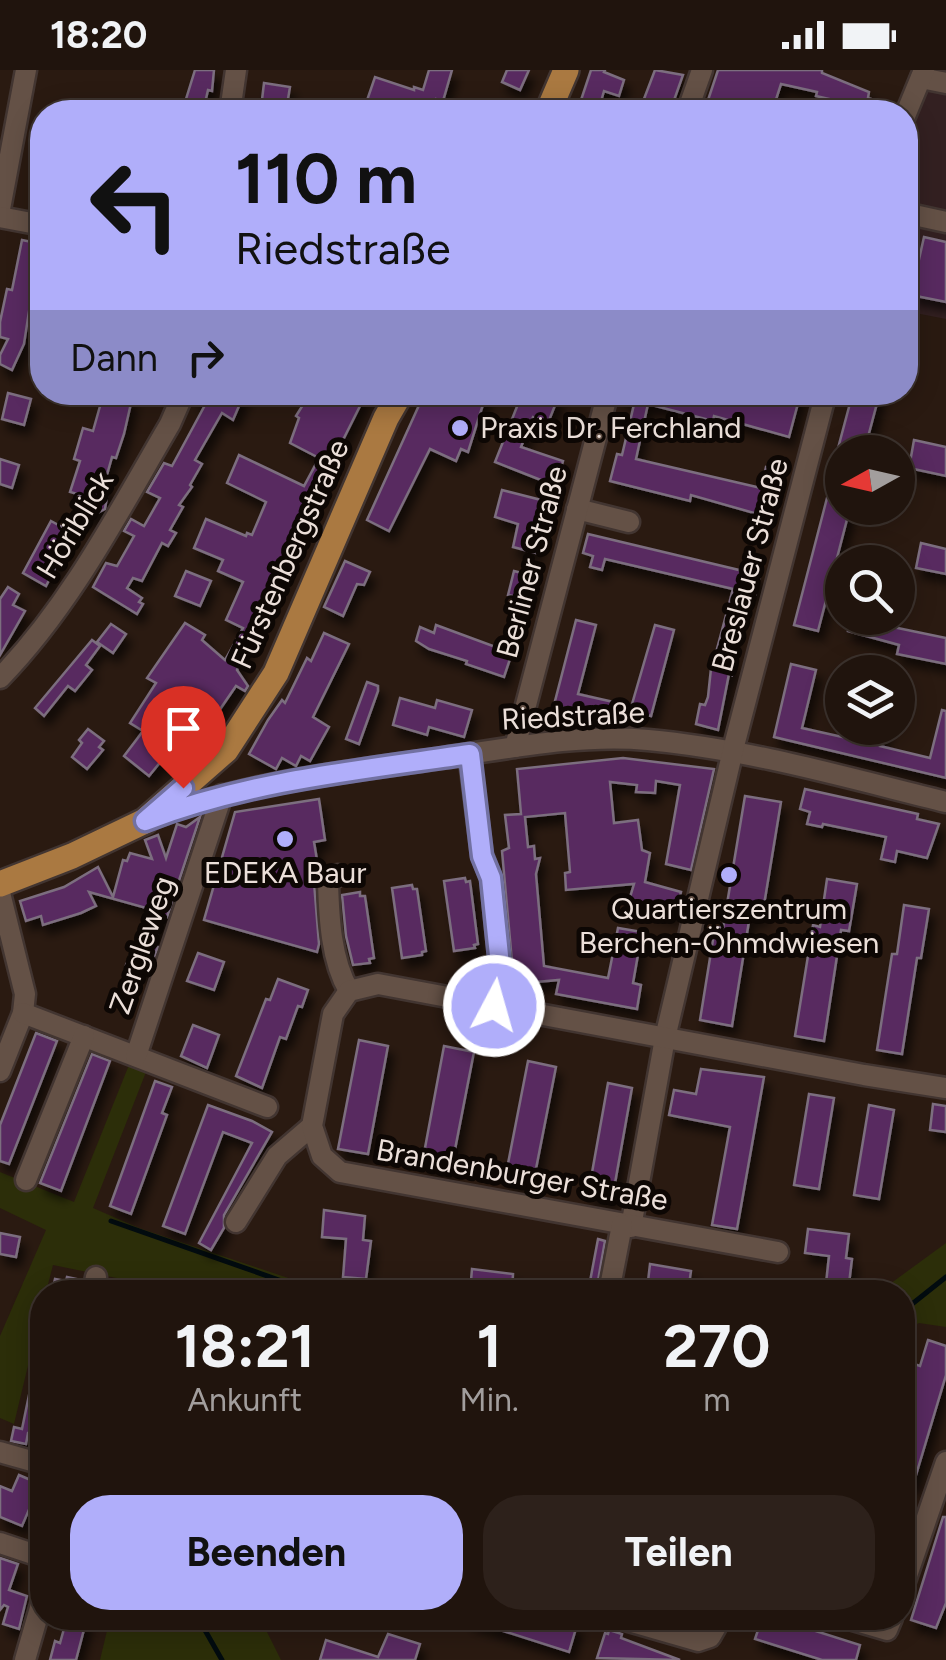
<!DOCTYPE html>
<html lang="de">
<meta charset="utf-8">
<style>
body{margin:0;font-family:Figtree,sans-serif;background:#2d211b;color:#f1f3f6;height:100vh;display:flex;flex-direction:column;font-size:38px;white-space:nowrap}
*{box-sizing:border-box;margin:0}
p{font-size:32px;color:#a29e9d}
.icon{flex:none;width:55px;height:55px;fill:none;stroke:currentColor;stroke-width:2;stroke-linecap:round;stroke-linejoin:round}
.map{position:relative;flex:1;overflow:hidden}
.panel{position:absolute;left:30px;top:1210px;width:885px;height:350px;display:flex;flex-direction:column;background:#20140d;border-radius:40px;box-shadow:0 5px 25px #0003,0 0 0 2px #3d332e}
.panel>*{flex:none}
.top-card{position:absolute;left:30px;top:30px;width:888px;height:305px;border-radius:40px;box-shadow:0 5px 25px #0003,0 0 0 2px #3d332e;background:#b0aefa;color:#111;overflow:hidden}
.needle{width:65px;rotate:262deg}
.fabs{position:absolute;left:825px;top:365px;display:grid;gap:20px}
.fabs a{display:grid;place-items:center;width:90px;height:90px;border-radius:50%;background:#20140d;box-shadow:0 5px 25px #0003,0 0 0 2px #3d332e;font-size:50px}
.pin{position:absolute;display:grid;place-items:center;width:85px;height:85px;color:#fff;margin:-102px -42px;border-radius:50% 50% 50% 0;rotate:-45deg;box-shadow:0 0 10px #0007}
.pin .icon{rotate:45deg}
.me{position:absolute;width:110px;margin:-55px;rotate:6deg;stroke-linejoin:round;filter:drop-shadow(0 0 8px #0008)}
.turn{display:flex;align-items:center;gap:35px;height:210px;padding:0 40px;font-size:45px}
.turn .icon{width:130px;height:130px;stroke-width:2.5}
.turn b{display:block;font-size:70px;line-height:85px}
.then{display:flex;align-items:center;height:95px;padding:0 40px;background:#0003;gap:20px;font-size:38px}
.eta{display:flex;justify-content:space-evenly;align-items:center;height:170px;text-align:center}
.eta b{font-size:60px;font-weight:700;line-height:70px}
.primary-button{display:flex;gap:20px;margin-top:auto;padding:20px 40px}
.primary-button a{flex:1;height:115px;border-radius:40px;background:#b0aefa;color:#111;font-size:40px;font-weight:700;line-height:115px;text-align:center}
.primary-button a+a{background:#2d211b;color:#f1f3f6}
.status{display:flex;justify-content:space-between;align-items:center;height:70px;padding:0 50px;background:#20140d;direction:ltr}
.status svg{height:28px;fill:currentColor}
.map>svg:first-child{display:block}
.education{fill:#332021}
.green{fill:#2c2e09}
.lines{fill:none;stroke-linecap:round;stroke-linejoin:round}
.stream{stroke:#020b0f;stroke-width:5}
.building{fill:#582c61;stroke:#7c6e7f;stroke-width:2.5;filter:url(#shadow)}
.minor-casing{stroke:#423531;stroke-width:25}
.major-casing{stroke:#423531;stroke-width:30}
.minor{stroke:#645146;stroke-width:20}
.major{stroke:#aa7941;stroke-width:25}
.route-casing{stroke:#7271a2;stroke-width:25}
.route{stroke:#b0aefa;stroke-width:18}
.poi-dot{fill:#b0aefa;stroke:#0d0704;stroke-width:4}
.labels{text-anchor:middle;stroke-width:10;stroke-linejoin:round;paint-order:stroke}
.poi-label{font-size:30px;fill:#ebdfd9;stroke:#0d0704}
.street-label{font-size:30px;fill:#ebdfd9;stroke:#0d0704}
</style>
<div class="status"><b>18:20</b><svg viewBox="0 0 49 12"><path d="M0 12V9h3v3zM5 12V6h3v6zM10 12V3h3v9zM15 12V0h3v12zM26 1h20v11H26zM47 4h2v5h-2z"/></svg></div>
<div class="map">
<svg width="946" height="1590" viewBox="0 0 946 1590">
<defs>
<filter id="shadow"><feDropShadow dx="5" dy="9" stdDeviation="5" flood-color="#0009"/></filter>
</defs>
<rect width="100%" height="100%" fill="#2a1a11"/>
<polygon class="education" points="933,0 946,0 946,172 924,168 911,224 946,232 946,249 905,241 905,79 919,30"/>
<g class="green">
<polygon points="129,995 146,1002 93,1138 139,1158 330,1222 185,1222 53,1195 46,1222 42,1222 42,1237 14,1354 0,1348 0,1266 46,1160 0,1138 0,1102 74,1132"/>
<polygon points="946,1173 946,1257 919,1253 903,1263 902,1222 879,1222"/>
<polygon points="110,1548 260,1548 281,1590 100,1590"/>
</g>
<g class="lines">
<g class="stream">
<polyline points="111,1151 313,1222"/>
<polyline points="902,1242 946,1207"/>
<polyline points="198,1548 222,1590"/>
</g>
</g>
<g class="building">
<polygon points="195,0 214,0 212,21 208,20 203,42 182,42"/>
<polygon points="429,0 452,0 443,31 436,29 432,42 363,42 375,7 414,20 414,17 423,20"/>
<polygon points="507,0 529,0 520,20 502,12"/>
<polygon points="591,0 605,0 604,2 624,10 619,26 604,21 598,42 577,42"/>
<polygon points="655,0 683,5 672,36 668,42 639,42"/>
<polygon points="718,0 822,0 822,3 869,22 868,28 881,32 878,42 856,42 832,33 833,30 816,26 817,22 781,14 772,42 704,42"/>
<polygon points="264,13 290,17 286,41 261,38"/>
<polygon points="924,167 946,172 946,232 911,225"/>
<polygon points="22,170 42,174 42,201 30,235 24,274 12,300 0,294 0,285 8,269 0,267 0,252 7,219 12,220"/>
<polygon points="104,322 132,329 124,364 116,388 112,387 103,419 108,420 105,439 72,456 81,425 70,422 80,391 74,389 83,358 93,361"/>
<polygon points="197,322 206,322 217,329 221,322 245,322 233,350 222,343 195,390 202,394 190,415 192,417 179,435 183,437 170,460 176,463 168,476 162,473 142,511 133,508 127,518 142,528 139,532 143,534 137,544 93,517 106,493 117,496 134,466 124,461 131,449 144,456 160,428 147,422 164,393 172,396 205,335 196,330"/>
<polygon points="311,322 367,322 317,422 278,517 237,600 248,616 245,621 236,616 186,689 171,679 149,706 124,686 143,661 130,653 156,613 147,608 185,553 205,565 202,570 225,590 243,558 226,550 243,512 218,501 223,490 194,478 206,449 246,466 247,463 252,465 266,432 227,413 239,385 304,416 319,388 290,373 299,348 296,346"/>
<polygon points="425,322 487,322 468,382 461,379 456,391 430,379 389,461 367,450"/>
<polygon points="527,322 543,322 558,328 548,353 533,347 521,377 563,391 556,416 495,392 518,334 522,335"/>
<polygon points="622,322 801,322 789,367 714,346 713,351 648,334 636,389 761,418 766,397 780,401 768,447 691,425 690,431 610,411 617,384 622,385 635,330 621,326"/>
<polygon points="853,322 880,322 864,382 837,382"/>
<polygon points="8,323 31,329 24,355 2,349"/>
<polygon points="914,370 946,377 946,406 909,398"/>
<polygon points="0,389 19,395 12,418 0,414"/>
<polygon points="502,420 549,432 536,483 513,477 518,454 495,447"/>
<polygon points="827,428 842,432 842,438 850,438 818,561 794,555"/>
<polygon points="51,451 73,463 46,516 23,503"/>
<polygon points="588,464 760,505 755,525 746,523 728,592 734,593 732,605 729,604 718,660 696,654 700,634 705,635 708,627 712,589 714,590 733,519 605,489 602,500 590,497 593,486 583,483"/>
<polygon points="921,473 946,479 946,504 916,498"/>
<polygon points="345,491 370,502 364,515 357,514 343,546 324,537"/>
<polygon points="186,501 211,511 200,536 175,526"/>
<polygon points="514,501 534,506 529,530 508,525"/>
<polygon points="8,517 19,524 13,535 25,541 0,585 0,529"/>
<polygon points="851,548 890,548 888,556 946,568 946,594 897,584 899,575 848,561"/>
<polygon points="576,550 596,555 578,624 618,633 616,645 575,636 574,641 554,635"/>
<polygon points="111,554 126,564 113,583 97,572"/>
<polygon points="436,555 512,583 504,607 466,594 467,591 429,579 416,571 420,557 434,563"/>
<polygon points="655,555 674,560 651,646 630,641"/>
<polygon points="324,563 349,574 313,647 329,657 310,691 301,686 296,696 282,688 276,699 249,684 268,650 282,630 285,633 307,588 311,591"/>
<polygon points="92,570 100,576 86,595 92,600 75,621 68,616 44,646 35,638"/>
<polygon points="791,594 816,600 802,658 856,670 859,658 885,658 880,676 930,688 942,640 946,641 946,708 774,667"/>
<polygon points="367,612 378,616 378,621 359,674 346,669"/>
<polygon points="400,628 435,638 437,630 472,640 464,667 429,657 427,665 393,655"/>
<polygon points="88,659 104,671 99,677 103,680 87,699 72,687 82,673 79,670"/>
<polygon points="623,688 714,699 691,800 666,794 680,715 656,711 655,723 636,722 637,715 610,712 614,753 638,750 642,780 650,783 645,812 681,822 675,846 628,834 634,814 566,820 565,803 570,802 565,743 525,747 528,777 534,776 535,789 540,788 536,804 544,896 608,908 618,858 642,862 633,913 641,915 637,939 556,924 559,910 514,914 502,781 509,778 505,745 521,744 517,699"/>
<polygon points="805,719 918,744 917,749 939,754 927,788 897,781 895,792 881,789 886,767 823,754 822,757 807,754 810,742 800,739"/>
<polygon points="745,726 781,732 762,847 750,845 732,956 700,950 715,857 723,858"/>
<polygon points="319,729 325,770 314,772 319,802 314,812 319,874 317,882 204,850 235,742"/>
<polygon points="200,747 167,847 163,846 154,875 158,877 147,904 126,895 137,868 140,870 150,839 89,822 96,836 81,843 43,855 41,846 26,851 20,831 64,817 98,797 113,827 123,790 127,791 130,783 152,789 145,770 158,765 166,788 177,754 186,757"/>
<polygon points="465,808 466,812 470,811 478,874 474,875 475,878 454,881 444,811"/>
<polygon points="827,809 857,814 849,861 841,860 824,971 795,966 813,855 820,857"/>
<polygon points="412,815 413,819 417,819 426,881 422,882 422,885 402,888 392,818"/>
<polygon points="360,822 360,826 365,826 374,888 369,889 370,893 353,895 346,866 342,825"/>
<polygon points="904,835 929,839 921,888 917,888 902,984 877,980 892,884 897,884"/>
<polygon points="198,883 224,892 214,920 187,911"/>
<polygon points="278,909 308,920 302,937 298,936 286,969 280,967 262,1018 236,1006 266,929 270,930"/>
<polygon points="193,955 219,965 207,998 181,986"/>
<polygon points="36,963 57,971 9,1094 0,1091 0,1055"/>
<polygon points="359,970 388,976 368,1084 338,1079"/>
<polygon points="444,976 474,982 451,1100 422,1094"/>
<polygon points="92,984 110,991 61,1121 40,1113"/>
<polygon points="528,991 556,997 533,1114 505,1109"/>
<polygon points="701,999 764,1007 737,1159 712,1155 730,1057 669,1045 674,1020 696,1024"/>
<polygon points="155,1011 172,1017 162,1043 167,1045 131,1144 110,1136"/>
<polygon points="608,1013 632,1018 612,1130 588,1125"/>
<polygon points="809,1024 834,1028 819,1119 794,1115"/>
<polygon points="933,1034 946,1036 946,1062 930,1060"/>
<polygon points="208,1035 252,1051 272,1062 224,1145 224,1158 211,1180 199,1173 252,1073 223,1062 185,1164 163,1156"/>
<polygon points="869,1035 894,1040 879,1129 854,1125"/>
<polygon points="324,1140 365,1146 363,1170 371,1171 366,1209 343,1207 346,1169 322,1167"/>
<polygon points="808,1159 849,1164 846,1188 852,1189 848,1222 825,1222 829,1186 805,1183"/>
<polygon points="0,1163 20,1167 16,1187 0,1184"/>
<polygon points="598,1169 605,1171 596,1222 588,1222"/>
<polygon points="650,1194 691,1201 688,1222 647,1220"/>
<polygon points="472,1199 513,1204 512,1222 470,1222"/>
<polygon points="67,1207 81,1210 80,1222 52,1222 55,1209 66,1211"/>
<polygon points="928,1270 946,1276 946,1305 913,1415 902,1412 902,1290 920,1296"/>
<polygon points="29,1325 42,1328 42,1364 28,1363 26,1374 11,1371 14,1357 22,1359"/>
<polygon points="19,1405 40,1414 22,1456 0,1447 0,1416 12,1421"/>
<polygon points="943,1447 946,1447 946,1533 936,1558 911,1550"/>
<polygon points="0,1488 18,1494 9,1520 27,1526 19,1559 3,1554 8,1537 4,1535 0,1540"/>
<polygon points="67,1548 87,1548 76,1590 50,1590 55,1571 60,1573"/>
<polygon points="469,1548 552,1548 577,1555 569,1582 469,1550"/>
<polygon points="762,1548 781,1550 860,1575 856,1590 822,1590 755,1569"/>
<polygon points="609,1560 622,1564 621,1568 680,1590 597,1588 605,1563 608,1564"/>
<polygon points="388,1564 420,1574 415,1590 320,1590 326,1570 378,1587"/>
</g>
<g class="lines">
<defs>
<g id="minor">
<polyline points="921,8 946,13"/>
<polyline points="230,42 236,0"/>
<polyline points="687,42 702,0"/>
<polyline points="905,46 924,0"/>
<polyline points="0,139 26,0"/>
<polyline points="905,143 946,152"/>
<polyline points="0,147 42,155"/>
<polyline points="577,439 629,452"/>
<path d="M0 608C71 535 119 441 170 354L184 322"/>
<polyline points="515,677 608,322"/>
<polyline points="469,684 482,785 491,808 501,905 494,936"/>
<path d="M153 748C245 712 346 702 443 688 511 678 578 664 648 670 748 679 848 708 946 732"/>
<path d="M338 805 328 812C329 848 331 890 349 921"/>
<polyline points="0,823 25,924 23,943 0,1001"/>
<polyline points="23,943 267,1037"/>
<polyline points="136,986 222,725"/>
<polyline points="26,1110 84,966"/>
<polyline points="236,1152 277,1086 312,1056"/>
<polyline points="631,1157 665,968 734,676 826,322"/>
<polyline points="778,1182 340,1102 322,1086 312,1056 333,944 349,921 378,914 864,1005 946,1018"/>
<polyline points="93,1222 96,1207"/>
<polyline points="609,1222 622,1155"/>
<polyline points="0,1382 42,1394"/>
<polyline points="0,1473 42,1487"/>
<polyline points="902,1520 946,1392"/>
<polyline points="618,1548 698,1571 710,1567 721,1548"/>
<polyline points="846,1548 887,1560 892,1548"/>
<polyline points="25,1590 42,1531"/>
</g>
<g id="major">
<polyline points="548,42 566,0"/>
<polyline points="0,814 72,786 145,751 226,680 276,603 386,348 401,322"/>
</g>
</defs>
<use href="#minor" class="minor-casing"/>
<use href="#major" class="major-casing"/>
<use href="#minor" class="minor"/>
<use href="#major" class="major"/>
</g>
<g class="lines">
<defs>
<path id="route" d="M183 718 145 751C249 711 360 700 470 684L482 786 491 808 501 905 494 936"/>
</defs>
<use href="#route" class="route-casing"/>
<use href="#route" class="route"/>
</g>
<g class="poi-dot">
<circle cx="460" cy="358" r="10"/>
<circle cx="285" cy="769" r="10"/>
<circle cx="729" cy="805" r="10"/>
</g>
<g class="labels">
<g class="poi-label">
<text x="480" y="368" text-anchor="start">Praxis Dr. Ferchland</text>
<text x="285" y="813">EDEKA Baur</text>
<text x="729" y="849">Quartierszentrum<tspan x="729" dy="34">Berchen-Öhmdwiesen</tspan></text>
</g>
<g class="street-label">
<text transform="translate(75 455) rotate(-59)" y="10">Höriblick</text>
<text transform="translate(290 484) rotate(-66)" y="10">Fürstenbergstraße</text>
<text transform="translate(532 492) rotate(-75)" y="10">Berliner Straße</text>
<text transform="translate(750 495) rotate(-75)" y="10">Breslauer Straße</text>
<text transform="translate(573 646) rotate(-3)" y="10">Riedstraße</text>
<text transform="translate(142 875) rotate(-71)" y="10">Zergleweg</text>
<text transform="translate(522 1105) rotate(10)" y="10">Brandenburger Straße</text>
</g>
</g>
</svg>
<div class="fabs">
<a><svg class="needle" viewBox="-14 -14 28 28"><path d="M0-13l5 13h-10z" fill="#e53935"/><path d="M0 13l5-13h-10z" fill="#a29e9d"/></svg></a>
<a><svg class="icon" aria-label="search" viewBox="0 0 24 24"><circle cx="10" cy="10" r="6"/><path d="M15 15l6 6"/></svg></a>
<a><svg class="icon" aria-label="layers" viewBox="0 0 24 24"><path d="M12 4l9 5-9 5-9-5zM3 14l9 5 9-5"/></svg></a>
</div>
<div class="pin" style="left:183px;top:718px;background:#d93025"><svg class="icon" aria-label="arrive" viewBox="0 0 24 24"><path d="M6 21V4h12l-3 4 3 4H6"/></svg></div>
<svg class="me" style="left:494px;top:936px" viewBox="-20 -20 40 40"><circle r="17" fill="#b0aefa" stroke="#fff" stroke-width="3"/><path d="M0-11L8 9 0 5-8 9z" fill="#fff"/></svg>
<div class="top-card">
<div class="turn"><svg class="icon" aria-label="left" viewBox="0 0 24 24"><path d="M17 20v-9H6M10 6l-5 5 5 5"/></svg><div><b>110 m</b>Riedstraße</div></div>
<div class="then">Dann<svg class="icon" aria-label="right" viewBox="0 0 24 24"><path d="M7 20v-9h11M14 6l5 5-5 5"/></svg></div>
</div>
<section class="panel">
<div class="eta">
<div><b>18:21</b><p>Ankunft</p></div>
<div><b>1</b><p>Min.</p></div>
<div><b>270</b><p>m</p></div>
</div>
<div class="primary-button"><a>Beenden</a><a>Teilen</a></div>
</section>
</div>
